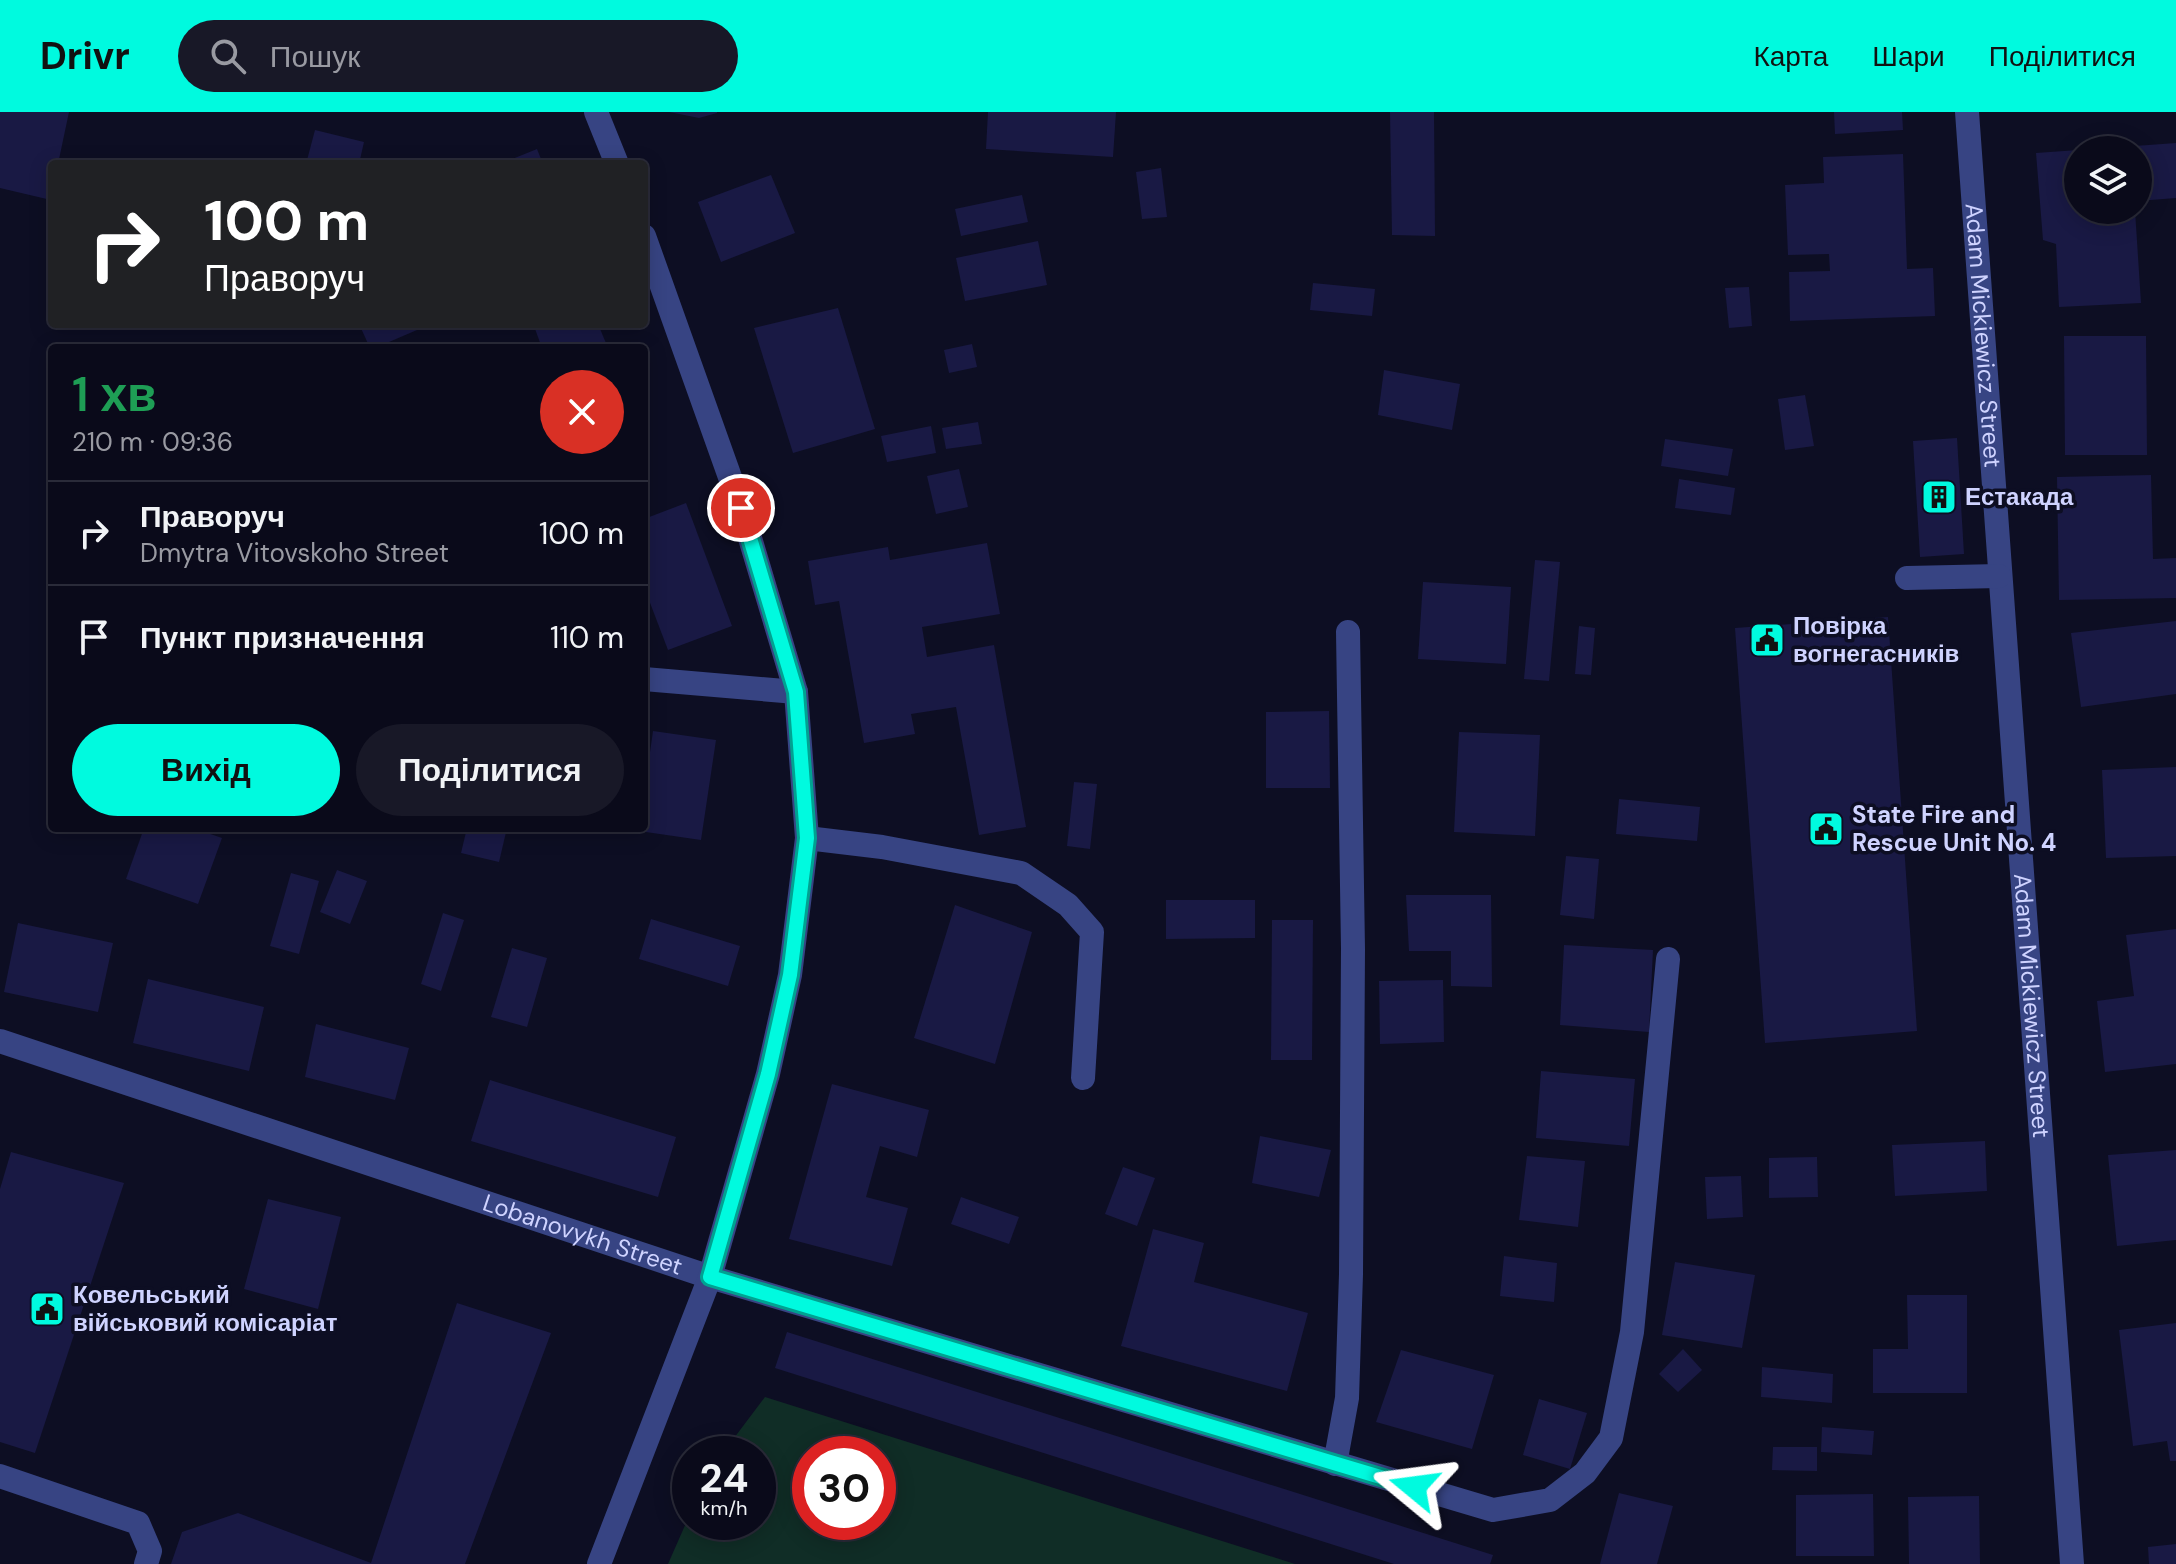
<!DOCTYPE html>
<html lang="uk">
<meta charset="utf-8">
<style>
body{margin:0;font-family:"DM Sans",sans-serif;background:#181827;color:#f1f3f6;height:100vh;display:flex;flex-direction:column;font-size:30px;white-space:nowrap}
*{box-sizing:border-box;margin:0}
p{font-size:26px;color:#999aa2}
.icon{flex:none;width:44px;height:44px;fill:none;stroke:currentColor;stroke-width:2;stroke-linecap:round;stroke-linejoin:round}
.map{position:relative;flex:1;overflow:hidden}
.sheet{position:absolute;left:48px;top:232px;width:600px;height:488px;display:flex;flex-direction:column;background:#0a0a1a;border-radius:8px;box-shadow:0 4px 20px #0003,0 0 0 2px #2a2b39}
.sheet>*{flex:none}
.hud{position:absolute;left:48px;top:48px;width:600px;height:168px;border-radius:8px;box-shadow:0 4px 20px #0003,0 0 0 2px #2a2b39;background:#202124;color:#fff;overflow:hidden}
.fabs{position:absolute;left:2064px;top:24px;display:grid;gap:16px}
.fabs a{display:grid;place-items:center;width:88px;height:88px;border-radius:50%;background:#0a0a1a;box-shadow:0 4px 20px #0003,0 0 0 2px #2a2b39;font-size:40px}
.speed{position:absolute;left:672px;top:1324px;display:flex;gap:16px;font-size:40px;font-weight:700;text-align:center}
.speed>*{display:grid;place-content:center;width:104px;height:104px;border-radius:50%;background:#0a0a1a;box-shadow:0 4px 20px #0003,0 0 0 2px #2a2b39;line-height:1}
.speed small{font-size:20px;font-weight:400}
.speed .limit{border:12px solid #d22;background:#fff;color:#111}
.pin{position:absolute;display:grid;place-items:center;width:68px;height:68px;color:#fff;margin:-34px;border:4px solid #fff;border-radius:50%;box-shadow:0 2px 8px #0007}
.me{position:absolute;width:88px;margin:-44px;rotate:286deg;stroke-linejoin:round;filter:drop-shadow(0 0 6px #0008)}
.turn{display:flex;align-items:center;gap:28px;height:168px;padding:0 24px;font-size:36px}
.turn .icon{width:104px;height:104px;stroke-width:2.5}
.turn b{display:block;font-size:56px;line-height:68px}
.round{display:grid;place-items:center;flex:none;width:84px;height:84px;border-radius:42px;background:#181827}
.head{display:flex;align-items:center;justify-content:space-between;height:136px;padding:0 24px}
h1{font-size:48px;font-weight:600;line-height:60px;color:#1e9e55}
.action{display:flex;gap:16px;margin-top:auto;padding:16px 24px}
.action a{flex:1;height:92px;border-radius:48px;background:#00fadf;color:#111;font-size:32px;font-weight:600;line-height:92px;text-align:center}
.action a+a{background:#181827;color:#f1f3f6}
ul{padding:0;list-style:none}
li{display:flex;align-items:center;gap:24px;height:104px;padding:0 24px;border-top:2px solid #2a2b39}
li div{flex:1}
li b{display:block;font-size:30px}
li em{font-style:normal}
header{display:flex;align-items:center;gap:48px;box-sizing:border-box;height:112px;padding:0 40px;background:#00fadf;color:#111}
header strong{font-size:38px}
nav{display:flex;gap:44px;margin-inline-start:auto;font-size:28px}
.search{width:560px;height:72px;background:#181827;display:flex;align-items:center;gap:20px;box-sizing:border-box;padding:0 28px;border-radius:44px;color:#999aa2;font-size:30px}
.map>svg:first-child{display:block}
.green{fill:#102d26;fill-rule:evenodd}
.building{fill:#191944}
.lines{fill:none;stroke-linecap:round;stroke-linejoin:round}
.minor{stroke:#374483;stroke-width:24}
.route-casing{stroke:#00a291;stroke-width:20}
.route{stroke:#00fadf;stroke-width:14}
.labels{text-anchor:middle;stroke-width:7;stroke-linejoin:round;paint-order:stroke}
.street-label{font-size:24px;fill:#cfd3ff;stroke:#0d0e23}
.poi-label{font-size:24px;font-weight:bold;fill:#cfd3ff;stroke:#0d0e23;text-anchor:start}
</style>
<header>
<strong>Drivr</strong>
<div class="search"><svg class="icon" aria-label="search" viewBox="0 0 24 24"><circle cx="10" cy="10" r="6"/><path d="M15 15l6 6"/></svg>Пошук</div>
<nav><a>Карта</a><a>Шари</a><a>Поділитися</a></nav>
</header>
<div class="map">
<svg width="2176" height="1452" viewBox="0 0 2176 1452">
<rect width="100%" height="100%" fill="#0d0e23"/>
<path class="green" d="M765 1285 1295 1452H668L690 1402V1410H758V1342H722ZM810 1342H878V1410H810Z"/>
<g class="building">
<polygon points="0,0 69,0 58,52 52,52 51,88 0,76"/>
<polygon points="669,0 717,0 717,1 699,6"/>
<polygon points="988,0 1116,0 1113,45 986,37"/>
<polygon points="1390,0 1434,0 1435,124 1392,123"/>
<polygon points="1834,0 1902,0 1903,18 1835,22"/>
<polygon points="315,18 364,30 359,52 306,52"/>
<polygon points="2176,31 2176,86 2138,89 2138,38 2107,38 2107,36"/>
<polygon points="537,37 543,52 500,52"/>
<polygon points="2078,38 2078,98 2135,98 2141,191 2059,195 2056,132 2043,128 2036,41"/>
<polygon points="1903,42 1907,157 1933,156 1935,204 1790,209 1789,160 1830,159 1829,142 1788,143 1785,73 1824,71 1823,45"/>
<polygon points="1161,56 1167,105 1142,107 1136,60"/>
<polygon points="771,63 795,121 721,150 698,90"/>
<polygon points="1022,83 1028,110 961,124 955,97"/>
<polygon points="1038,129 1047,173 965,189 956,146"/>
<polygon points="1313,171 1375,177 1372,204 1310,198"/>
<polygon points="1749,175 1752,214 1729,216 1725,176"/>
<polygon points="838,196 875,317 793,341 754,216"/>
<polygon points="365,212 431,212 375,236 370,236 360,214"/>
<polygon points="538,212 598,212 608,236 542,236 534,214"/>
<polygon points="2064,224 2146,224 2147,343 2065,343"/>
<polygon points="972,232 977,255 949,261 944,238"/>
<polygon points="1384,258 1460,272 1452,318 1378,303"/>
<polygon points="1805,283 1814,334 1785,338 1778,287"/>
<polygon points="978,310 982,332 946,337 942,316"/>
<polygon points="931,314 936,341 887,350 881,324"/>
<polygon points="1957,326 1964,442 1920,445 1913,329"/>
<polygon points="1665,327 1733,337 1728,364 1661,354"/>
<polygon points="959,357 968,395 936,402 927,364"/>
<polygon points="2151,363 2153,447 2176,446 2176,486 2059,488 2057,365"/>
<polygon points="1679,367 1735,376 1731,403 1675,396"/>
<polygon points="686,391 732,514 668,538 644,475 644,407"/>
<polygon points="987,431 1000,502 922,515 927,545 994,533 1026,715 979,723 956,595 911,602 915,622 864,631 839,489 815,493 808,449 888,435 890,448"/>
<polygon points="1535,448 1560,450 1549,569 1524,567"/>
<polygon points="1423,470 1511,475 1506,552 1418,547"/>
<polygon points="1888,505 1917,919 1765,931 1735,516"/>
<polygon points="2176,509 2176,582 2081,595 2071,521"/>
<polygon points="1579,514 1595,516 1591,563 1575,562"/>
<polygon points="1329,599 1330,676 1266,676 1266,600"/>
<polygon points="653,619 716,628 701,728 639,719 639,716 644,716 644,683"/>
<polygon points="1459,620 1540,623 1535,724 1454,720"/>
<polygon points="2176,655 2176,744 2106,746 2102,658"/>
<polygon points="1074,670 1097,672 1090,737 1067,734"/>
<polygon points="1619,687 1700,695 1697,729 1616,722"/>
<polygon points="144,716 193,716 222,726 198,792 126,767"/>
<polygon points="467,716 507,716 499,750 461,741"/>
<polygon points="1566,744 1599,747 1594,807 1560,803"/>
<polygon points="337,758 367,769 350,812 320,800"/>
<polygon points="291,761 319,769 299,842 270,834"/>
<polygon points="1406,783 1491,783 1492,875 1451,874 1451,839 1409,839"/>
<polygon points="1166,788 1255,788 1255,826 1166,827"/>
<polygon points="955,793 1032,820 995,952 914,926"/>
<polygon points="443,801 464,808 441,879 421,872"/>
<polygon points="651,807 740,834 728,874 639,847"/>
<polygon points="1272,808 1313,808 1312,948 1271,948"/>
<polygon points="18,811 113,831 98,900 4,880"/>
<polygon points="2176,817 2176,952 2105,960 2097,889 2134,884 2126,823"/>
<polygon points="1564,833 1653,838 1649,920 1560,913"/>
<polygon points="512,836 547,846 527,915 491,905"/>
<polygon points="148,867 264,895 249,959 133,931"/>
<polygon points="1443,868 1444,930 1380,932 1379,869"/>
<polygon points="316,912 409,936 395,988 305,965"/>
<polygon points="1541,959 1635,967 1629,1034 1536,1026"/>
<polygon points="490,968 676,1025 658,1085 471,1029"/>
<polygon points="832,972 929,998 917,1045 880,1034 866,1085 908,1096 892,1154 789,1127"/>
<polygon points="1260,1024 1331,1038 1319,1085 1252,1071"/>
<polygon points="1985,1029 1987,1079 1895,1084 1892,1033"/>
<polygon points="2176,1038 2176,1128 2117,1134 2108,1043"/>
<polygon points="11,1040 124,1071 35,1341 0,1330 0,1077"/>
<polygon points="1527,1044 1585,1049 1578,1115 1519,1108"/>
<polygon points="1817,1045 1818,1085 1769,1086 1769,1046"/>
<polygon points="1123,1055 1155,1066 1137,1114 1105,1102"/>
<polygon points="1741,1064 1743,1105 1707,1107 1705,1065"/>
<polygon points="961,1085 1019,1105 1009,1132 951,1112"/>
<polygon points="268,1087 341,1105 318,1197 244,1177"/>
<polygon points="1153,1117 1204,1131 1194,1170 1308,1201 1287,1279 1121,1234"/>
<polygon points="1504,1144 1557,1151 1554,1190 1500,1184"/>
<polygon points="1675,1150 1755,1163 1742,1236 1662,1223"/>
<polygon points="1907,1183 1967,1183 1967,1281 1873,1281 1873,1237 1908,1237"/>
<polygon points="457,1191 551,1221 465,1452 171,1452 182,1420 238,1401 371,1451"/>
<polygon points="2176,1211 2176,1349 2170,1349 2167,1329 2133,1334 2119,1218"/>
<polygon points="787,1220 1493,1443 1490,1452 1394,1452 775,1256"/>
<polygon points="1683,1237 1702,1258 1678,1280 1659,1262"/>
<polygon points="1401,1238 1494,1263 1472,1337 1376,1310"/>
<polygon points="1762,1255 1833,1262 1832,1291 1761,1285"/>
<polygon points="1539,1287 1587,1301 1570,1357 1523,1343"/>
<polygon points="1822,1315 1874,1319 1872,1343 1821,1340"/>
<polygon points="1773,1335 1817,1335 1817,1359 1772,1358"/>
<polygon points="1619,1381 1673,1394 1657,1452 1600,1452"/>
<polygon points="1873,1382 1874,1444 1796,1444 1796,1383"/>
<polygon points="1979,1384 1980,1452 1909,1452 1908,1385"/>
<polygon points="2176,1432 2176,1452 2149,1452 2148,1435"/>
</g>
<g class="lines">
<g class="minor">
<polyline points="596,0 617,52"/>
<path id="s1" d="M1967 0 2072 1452"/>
<polyline points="1907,466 1999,464"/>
<polyline points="644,567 796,580"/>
<polyline points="807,726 882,735 1021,761 1068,793 1092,820 1083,966"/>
<path id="s2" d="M0 929 710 1165 1493 1398 1550 1388 1585 1361 1611 1326 1632 1220 1668 847"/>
<polyline points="1335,1352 1347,1286 1351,1162 1353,837 1348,520"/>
<polyline points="0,1364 138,1411 150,1439 146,1452"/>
<polyline points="599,1452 710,1165 768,962 790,863 807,726 796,580 741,396 644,124"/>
</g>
</g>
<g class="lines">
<defs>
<polyline id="route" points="741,396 796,580 807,726 790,863 768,962 710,1165 1414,1375"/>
</defs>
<use href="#route" class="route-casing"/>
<use href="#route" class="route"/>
</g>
<defs>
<symbol id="building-square" viewBox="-11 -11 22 22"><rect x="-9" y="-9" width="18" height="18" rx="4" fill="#00fadf" stroke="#0d0e23"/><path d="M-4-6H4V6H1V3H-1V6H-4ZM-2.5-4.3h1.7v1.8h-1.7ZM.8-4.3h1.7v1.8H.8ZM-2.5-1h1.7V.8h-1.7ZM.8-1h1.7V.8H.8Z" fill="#111"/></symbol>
<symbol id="civic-square" viewBox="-11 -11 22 22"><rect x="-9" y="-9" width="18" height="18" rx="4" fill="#00fadf" stroke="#0d0e23"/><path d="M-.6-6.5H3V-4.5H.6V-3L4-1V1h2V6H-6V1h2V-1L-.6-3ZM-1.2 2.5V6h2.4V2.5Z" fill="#111"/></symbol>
</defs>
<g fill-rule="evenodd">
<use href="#building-square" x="1919" y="365" width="40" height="40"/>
<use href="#civic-square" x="1747" y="508" width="40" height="40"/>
<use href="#civic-square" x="1806" y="697" width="40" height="40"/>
<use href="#civic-square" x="27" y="1177" width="40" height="40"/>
</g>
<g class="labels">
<g class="street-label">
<text dy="8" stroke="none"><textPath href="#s1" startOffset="224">Adam Mickiewicz Street</textPath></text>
<text dy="8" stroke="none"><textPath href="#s1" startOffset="896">Adam Mickiewicz Street</textPath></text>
<text dy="8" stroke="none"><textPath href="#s2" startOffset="614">Lobanovykh Street</textPath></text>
</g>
<g class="poi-label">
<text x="1965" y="393">Естакада</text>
<text x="1793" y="522">Повірка<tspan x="1793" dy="28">вогнегасників</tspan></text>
<text x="1852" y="711">State Fire and<tspan x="1852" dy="28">Rescue Unit No. 4</tspan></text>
<text x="73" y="1191">Ковельський<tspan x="73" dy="28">військовий комісаріат</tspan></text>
</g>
</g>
</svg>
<div class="fabs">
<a><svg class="icon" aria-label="layers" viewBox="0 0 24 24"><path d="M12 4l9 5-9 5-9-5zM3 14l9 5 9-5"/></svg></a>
</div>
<div class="speed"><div>24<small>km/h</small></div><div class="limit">30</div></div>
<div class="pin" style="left:741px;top:396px;background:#d93025"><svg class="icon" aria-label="arrive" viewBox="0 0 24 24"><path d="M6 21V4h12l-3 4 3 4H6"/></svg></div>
<svg class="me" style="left:1414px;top:1375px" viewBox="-20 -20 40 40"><path d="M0-17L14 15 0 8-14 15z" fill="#00fadf" stroke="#fff" stroke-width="4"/></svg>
<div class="hud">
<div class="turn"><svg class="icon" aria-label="right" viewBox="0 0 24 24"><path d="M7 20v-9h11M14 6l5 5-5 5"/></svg><div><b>100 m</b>Праворуч</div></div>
</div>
<section class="sheet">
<div class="head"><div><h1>1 хв</h1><p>210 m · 09:36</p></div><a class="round" style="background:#d93025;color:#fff"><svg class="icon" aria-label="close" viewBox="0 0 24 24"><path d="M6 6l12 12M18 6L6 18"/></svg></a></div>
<ul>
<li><svg class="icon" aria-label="right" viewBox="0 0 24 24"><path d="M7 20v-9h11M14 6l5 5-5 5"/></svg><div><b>Праворуч</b><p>Dmytra Vitovskoho Street</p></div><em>100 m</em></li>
<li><svg class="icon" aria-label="arrive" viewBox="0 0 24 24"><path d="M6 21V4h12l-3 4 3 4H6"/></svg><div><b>Пункт призначення</b></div><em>110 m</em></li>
</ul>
<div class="action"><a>Вихід</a><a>Поділитися</a></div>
</section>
</div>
